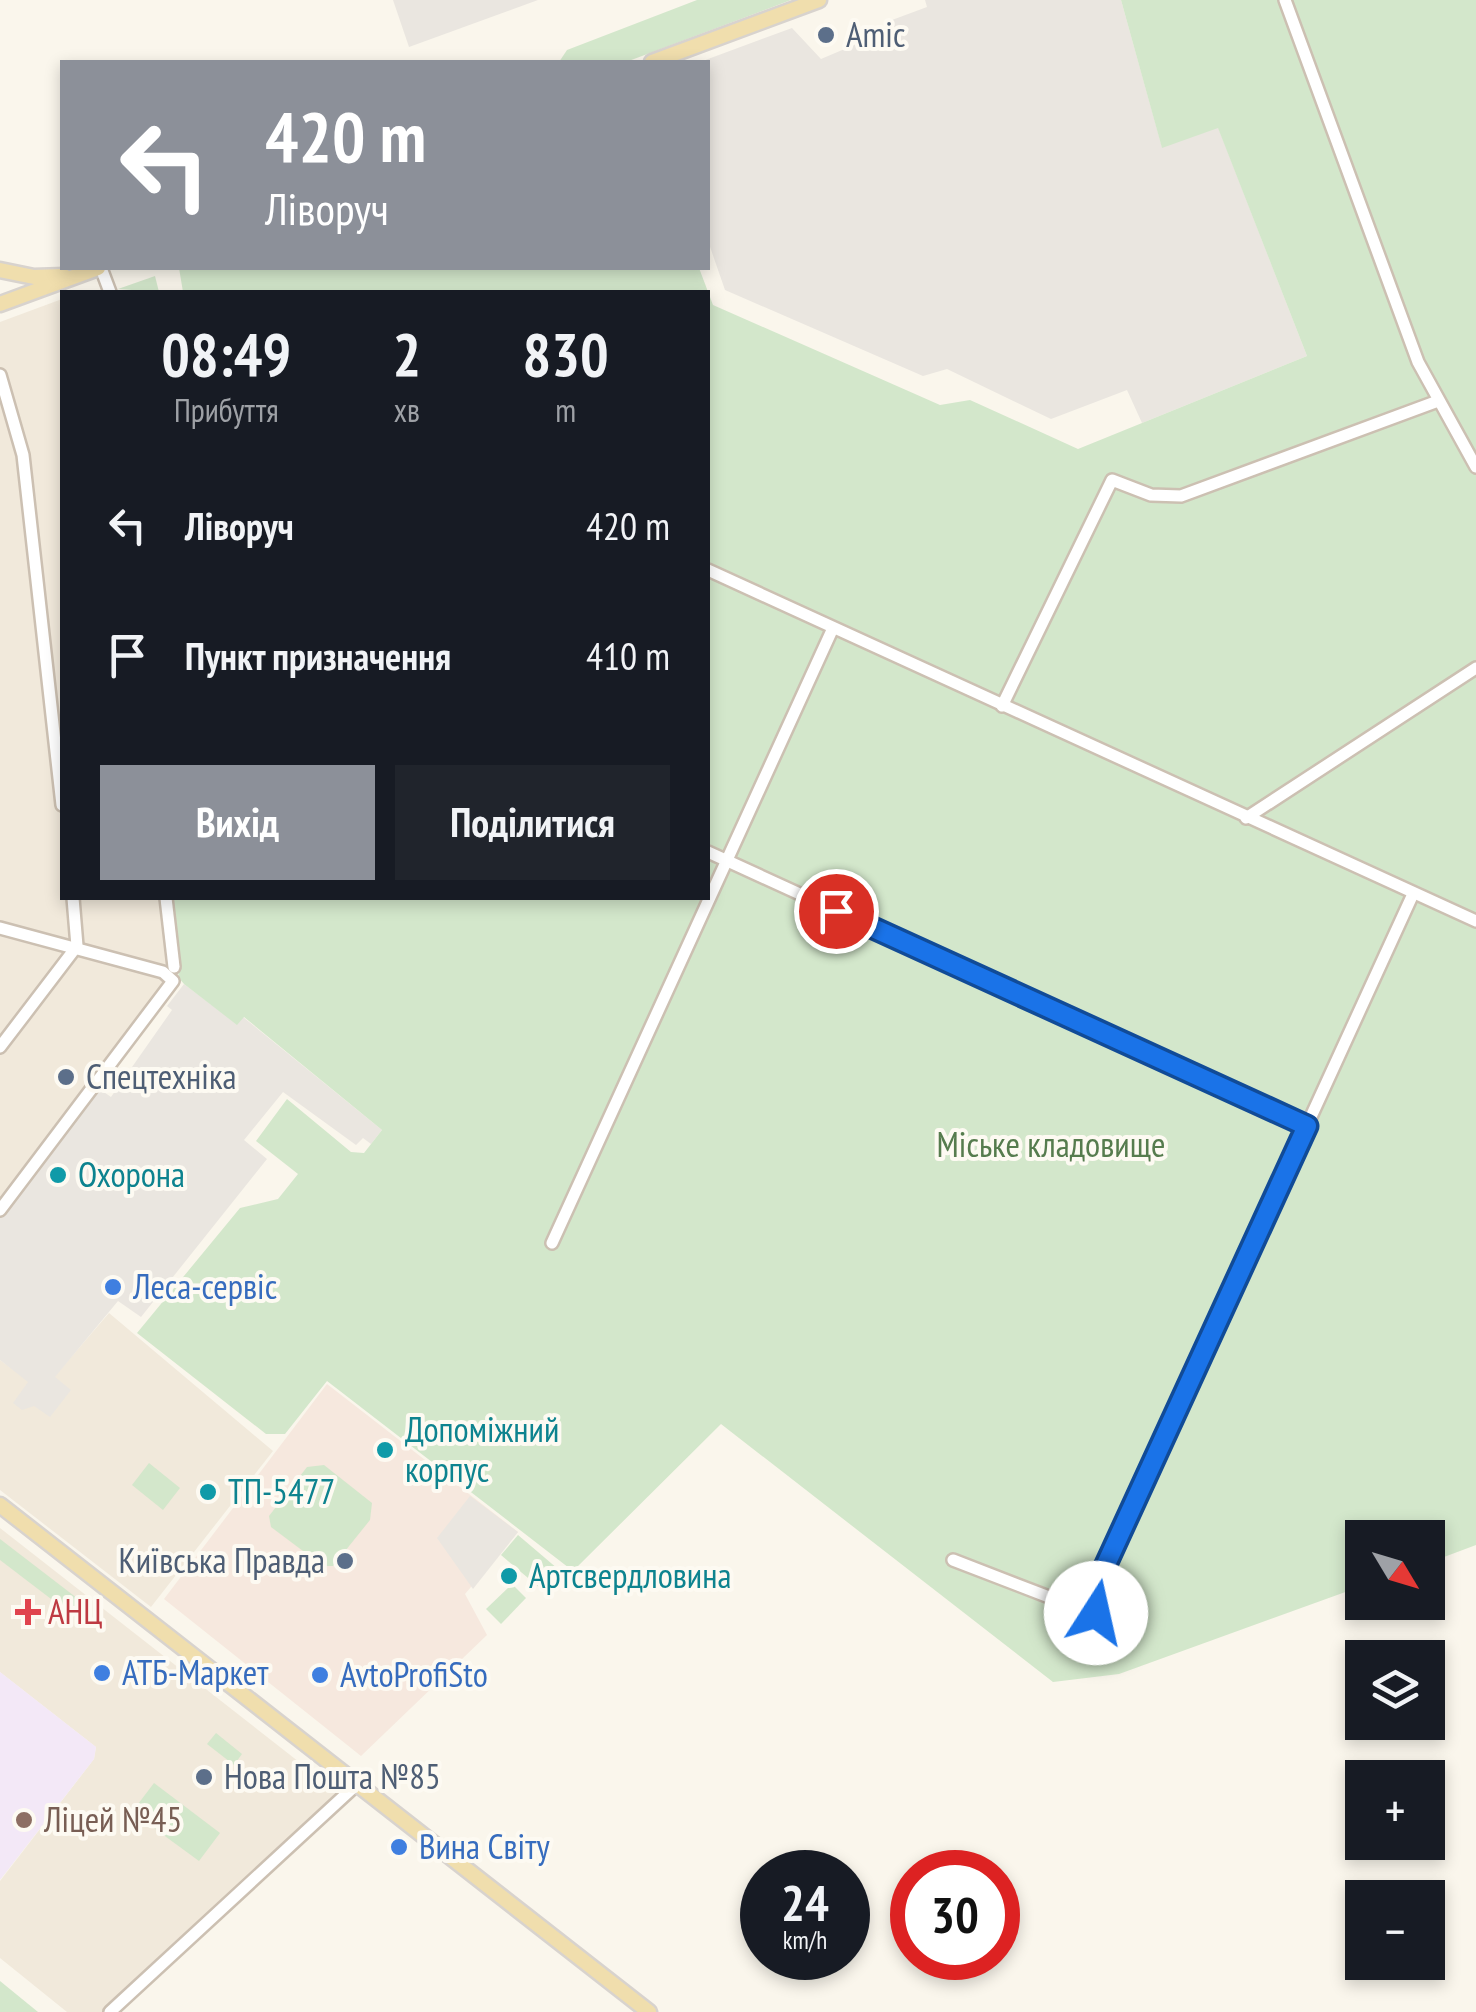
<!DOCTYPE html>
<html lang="uk">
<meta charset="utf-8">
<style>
body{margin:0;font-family:"PT Sans Narrow",sans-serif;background:#20242c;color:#f1f3f6;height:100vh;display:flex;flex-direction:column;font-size:38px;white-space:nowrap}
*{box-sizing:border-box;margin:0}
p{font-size:32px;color:#9ea1a6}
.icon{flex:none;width:55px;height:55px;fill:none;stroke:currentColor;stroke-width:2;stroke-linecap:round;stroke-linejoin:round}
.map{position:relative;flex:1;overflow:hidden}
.side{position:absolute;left:60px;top:290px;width:650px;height:610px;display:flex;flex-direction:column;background:#171b24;border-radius:0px;box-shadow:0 5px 15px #0003}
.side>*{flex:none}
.guide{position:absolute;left:60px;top:60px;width:650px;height:210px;border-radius:0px;box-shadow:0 5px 15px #0003;background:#8c9099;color:#fff;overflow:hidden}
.needle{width:65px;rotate:128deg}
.controls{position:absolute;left:1345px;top:1520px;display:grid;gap:20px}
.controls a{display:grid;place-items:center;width:100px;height:100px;border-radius:0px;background:#171b24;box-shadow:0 5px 15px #0003;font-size:50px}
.speed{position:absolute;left:740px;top:1850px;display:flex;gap:20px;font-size:50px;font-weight:700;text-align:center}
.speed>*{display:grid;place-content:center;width:130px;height:130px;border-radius:50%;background:#171b24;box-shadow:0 5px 15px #0003;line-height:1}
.speed small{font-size:25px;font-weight:400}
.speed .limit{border:15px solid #d22;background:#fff;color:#111}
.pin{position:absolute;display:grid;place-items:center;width:85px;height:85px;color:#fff;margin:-42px;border:5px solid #fff;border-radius:50%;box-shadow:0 2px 10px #0007}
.me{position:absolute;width:110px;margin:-55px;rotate:10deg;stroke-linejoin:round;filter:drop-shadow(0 0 8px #0008)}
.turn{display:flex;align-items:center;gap:35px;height:210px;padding:0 40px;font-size:45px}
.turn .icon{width:130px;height:130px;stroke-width:2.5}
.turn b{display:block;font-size:70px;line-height:85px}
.eta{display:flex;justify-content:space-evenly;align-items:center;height:170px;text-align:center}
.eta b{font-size:60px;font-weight:700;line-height:70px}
.primary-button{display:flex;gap:20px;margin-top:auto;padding:20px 40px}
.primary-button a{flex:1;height:115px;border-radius:0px;background:#8c9099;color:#fff;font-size:40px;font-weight:700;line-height:115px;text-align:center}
.primary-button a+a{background:#20242c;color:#f1f3f6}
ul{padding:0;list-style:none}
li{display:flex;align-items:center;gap:30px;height:130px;padding:0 40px}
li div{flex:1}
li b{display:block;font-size:38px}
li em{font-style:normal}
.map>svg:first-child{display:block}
.residential{fill:#f1e9db}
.commercial{fill:#f6e8de}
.industrial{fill:#eae6e0}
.education{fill:#f3e8f7}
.green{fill:#d3e7cb}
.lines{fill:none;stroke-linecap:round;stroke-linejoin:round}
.minor-casing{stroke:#ccc0b2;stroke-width:16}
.major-casing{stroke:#d8d3ce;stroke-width:19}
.minor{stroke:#fff;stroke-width:11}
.major{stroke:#f0dead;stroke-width:14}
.route-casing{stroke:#114b97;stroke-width:25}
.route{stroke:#1a73e8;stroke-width:18}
.service-dot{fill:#5c6f8a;stroke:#fdfaf2;stroke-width:4}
.culture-dot{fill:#0f9aa8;stroke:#fdfaf2;stroke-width:4}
.shop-dot{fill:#3f7fe0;stroke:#fdfaf2;stroke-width:4}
.health-dot{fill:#e0444e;stroke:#fdfaf2;stroke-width:4}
.education-dot{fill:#8d6e63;stroke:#fdfaf2;stroke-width:4}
.labels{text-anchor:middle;stroke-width:8;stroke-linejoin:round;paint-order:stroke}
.service-label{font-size:35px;fill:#4e5e75;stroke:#fdfaf2;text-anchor:start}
.park-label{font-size:35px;fill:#567c4e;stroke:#fdfaf2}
.culture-label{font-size:35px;fill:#0d838f;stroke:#fdfaf2;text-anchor:start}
.shop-label{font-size:35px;fill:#366cbe;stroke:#fdfaf2;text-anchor:start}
.health-label{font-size:35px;fill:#be3a42;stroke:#fdfaf2;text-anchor:start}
.education-label{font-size:35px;fill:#785e54;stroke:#fdfaf2;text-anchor:start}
</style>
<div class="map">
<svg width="1476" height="2012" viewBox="0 0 1476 2012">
<rect width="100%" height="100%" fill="#faf6ec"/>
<g class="residential">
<polygon points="62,299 62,898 159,898 168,979 0,1205 0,322"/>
<polygon points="109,1313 273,1451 151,1607 0,1490 0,1360 42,1391"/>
<polygon points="0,1528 340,1794 103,2012 67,2012 0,1958 0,1881 94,1759 96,1747 0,1672"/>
</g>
<polygon class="commercial" points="327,1384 518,1532 465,1594 487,1635 361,1756 164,1599"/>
<g class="industrial">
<polygon points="393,0 538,0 409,47"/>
<polygon points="925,0 1121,0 1162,147 1218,127 1307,356 1142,423 1127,390 1051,419 947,369 923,376 725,290 708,241 708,62 700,62 792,28 821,59 894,28 892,20 927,7"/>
<polygon points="184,984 237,1024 243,1017 382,1130 371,1144 363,1138 356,1145 283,1092 244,1140 267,1159 141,1317 118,1301 55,1377 71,1390 50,1417 34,1406 22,1410 13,1403 28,1382 0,1360 0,1216 98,1088 111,1097 172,1010 167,1006"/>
<polygon points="470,1496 518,1532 473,1589 437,1538"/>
</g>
<polygon class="education" points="0,1672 96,1747 94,1759 0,1880"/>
<g class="green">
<polygon points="697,0 791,0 626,62 559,62 567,50"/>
<polygon points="1121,0 1476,0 1476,1545 1428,1563 1428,1538 1362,1538 1362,1586 1119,1674 1053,1682 721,1424 573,1571 327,1381 285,1434 266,1434 137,1333 240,1208 278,1199 298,1174 256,1141 287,1099 351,1152 364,1153 382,1130 244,1017 237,1025 184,984 179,978 169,898 708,898 708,292 183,292 179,268 699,268 713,305 940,405 970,400 1078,449 1307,356 1218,128 1162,148"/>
<polygon points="155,276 159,292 118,289"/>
<polygon points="149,1463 180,1488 163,1510 132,1485"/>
<polygon points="324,1465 372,1503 370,1520 333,1566 323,1566 271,1527 269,1516 307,1467"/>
<polygon points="518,1535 558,1569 541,1589 501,1555"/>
<polygon points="0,1539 86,1605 76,1618 0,1560"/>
<polygon points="512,1584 526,1598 501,1624 486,1609"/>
<polygon points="216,1733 242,1754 234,1765 207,1744"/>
<polygon points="154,1783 220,1833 199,1861 132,1812"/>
<polygon points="0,1981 38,2012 0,2012"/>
</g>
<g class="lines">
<defs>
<g id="minor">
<polyline points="1285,0 1418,362 1476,467"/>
<polyline points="101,268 110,292"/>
<polyline points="0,375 23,455 62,805"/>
<polyline points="708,570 1476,921"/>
<polyline points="1002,706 1112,480 1151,495 1181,496 1438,401"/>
<polyline points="1246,818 1476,668"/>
<polyline points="708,852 1307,1126"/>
<polyline points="166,898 174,967"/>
<polyline points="0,928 163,972 173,981 0,1210"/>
<polyline points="0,1047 77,946 73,898"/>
<polyline points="552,1243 833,628"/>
<polyline points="953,1560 1075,1607"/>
<circle cx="1087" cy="1607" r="11"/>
<polyline points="1091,1597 1413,894"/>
<polyline points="110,2012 356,1785"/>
</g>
<g id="major">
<polyline points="652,62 819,0"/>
<polyline points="0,270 34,277 64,276"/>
<polyline points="0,304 98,268"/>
<polyline points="0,1505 649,2012"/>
</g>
</defs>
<use href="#minor" class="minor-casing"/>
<use href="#major" class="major-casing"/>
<use href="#minor" class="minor"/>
<use href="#major" class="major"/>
</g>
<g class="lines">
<defs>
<polyline id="route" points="836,911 1307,1126 1091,1597 1098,1606 1096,1613"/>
</defs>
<use href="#route" class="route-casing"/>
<use href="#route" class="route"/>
</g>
<g class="service-dot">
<circle cx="826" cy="35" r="10"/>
<circle cx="66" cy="1077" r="10"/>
<circle cx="345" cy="1561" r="10"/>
<circle cx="204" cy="1777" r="10"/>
</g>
<g class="culture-dot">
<circle cx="58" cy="1175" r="10"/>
<circle cx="385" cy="1450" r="10"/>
<circle cx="208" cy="1492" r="10"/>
<circle cx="509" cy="1576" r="10"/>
</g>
<g class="shop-dot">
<circle cx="113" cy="1287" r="10"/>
<circle cx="102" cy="1673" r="10"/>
<circle cx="320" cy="1675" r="10"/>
<circle cx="399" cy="1847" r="10"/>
</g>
<path class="health-dot" d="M23 1597h10v10h10v10h-10v10h-10v-10h-10v-10h10z"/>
<circle class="education-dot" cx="24" cy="1820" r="10"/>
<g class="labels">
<g class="service-label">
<text x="846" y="47">Amic</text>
<text x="86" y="1089">Спецтехніка</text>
<text x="325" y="1573" text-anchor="end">Київська Правда</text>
<text x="224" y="1789">Нова Пошта №85</text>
</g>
<g class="park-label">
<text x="1051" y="1157">Міське кладовище</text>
</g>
<g class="culture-label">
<text x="78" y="1187">Охорона</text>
<text x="405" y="1442">Допоміжний<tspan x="405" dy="40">корпус</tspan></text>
<text x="228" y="1504">ТП-5477</text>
<text x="529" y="1588">Артсвердловина</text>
</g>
<g class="shop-label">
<text x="133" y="1299">Леса-сервіс</text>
<text x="122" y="1685">АТБ-Маркет</text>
<text x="340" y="1687">AvtoProfiSto</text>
<text x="419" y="1859">Вина Світу</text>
</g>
<g class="health-label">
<text x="48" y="1624">АНЦ</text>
</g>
<g class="education-label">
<text x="44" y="1832">Ліцей №45</text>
</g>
</g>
</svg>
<div class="controls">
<a><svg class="needle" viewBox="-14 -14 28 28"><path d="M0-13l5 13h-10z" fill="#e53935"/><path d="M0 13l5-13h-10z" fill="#9ea1a6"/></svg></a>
<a><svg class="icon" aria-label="layers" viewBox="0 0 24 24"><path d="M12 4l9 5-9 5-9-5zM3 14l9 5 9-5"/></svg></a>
<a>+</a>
<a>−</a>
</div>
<div class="speed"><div>24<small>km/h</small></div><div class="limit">30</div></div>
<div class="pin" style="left:836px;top:911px;background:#d93025"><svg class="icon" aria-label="arrive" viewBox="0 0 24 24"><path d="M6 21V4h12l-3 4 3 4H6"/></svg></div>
<svg class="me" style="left:1096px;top:1613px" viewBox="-20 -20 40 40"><circle r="19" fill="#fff"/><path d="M0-13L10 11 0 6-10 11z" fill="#1a73e8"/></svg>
<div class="guide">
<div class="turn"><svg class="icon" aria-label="left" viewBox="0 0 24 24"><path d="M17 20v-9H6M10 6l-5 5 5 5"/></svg><div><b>420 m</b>Ліворуч</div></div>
</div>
<section class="side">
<div class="eta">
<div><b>08:49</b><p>Прибуття</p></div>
<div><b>2</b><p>хв</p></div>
<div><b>830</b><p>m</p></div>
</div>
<ul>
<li><svg class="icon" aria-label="left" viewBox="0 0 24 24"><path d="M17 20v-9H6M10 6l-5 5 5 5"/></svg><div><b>Ліворуч</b></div><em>420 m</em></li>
<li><svg class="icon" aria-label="arrive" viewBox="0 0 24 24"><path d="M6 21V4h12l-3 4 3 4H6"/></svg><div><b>Пункт призначення</b></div><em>410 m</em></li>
</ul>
<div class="primary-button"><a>Вихід</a><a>Поділитися</a></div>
</section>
</div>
